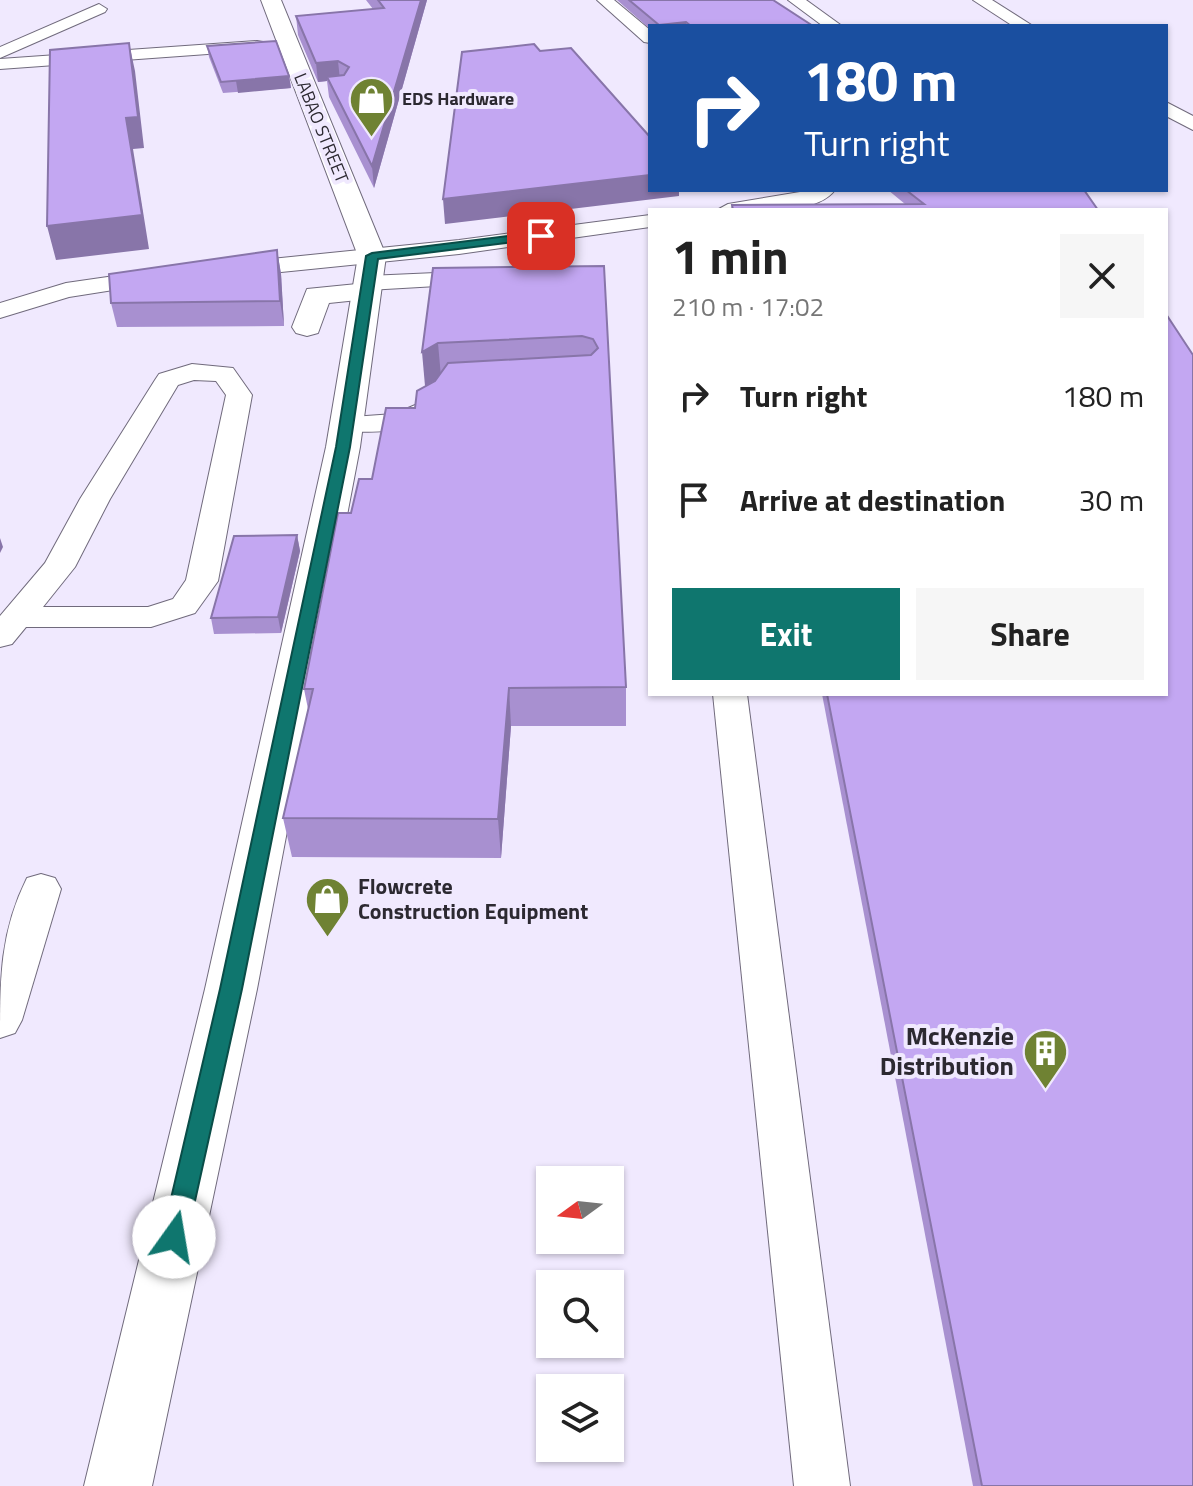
<!DOCTYPE html>
<meta charset="utf-8">
<style>
body{margin:0;font-family:"Titillium Web",sans-serif;background:#f6f6f6;color:#222;height:100vh;display:flex;flex-direction:column;font-size:30px;white-space:nowrap}
*{box-sizing:border-box;margin:0}
p{font-size:26px;color:#767676}
.icon{flex:none;width:44px;height:44px;fill:none;stroke:currentColor;stroke-width:2;stroke-linecap:round;stroke-linejoin:round}
.map{position:relative;flex:1;overflow:hidden}
.panel{position:absolute;left:648px;top:208px;width:520px;height:488px;display:flex;flex-direction:column;background:#fff;border-radius:0px;box-shadow:0 2px 6px #0004}
.panel>*{flex:none}
.guide{position:absolute;left:648px;top:24px;width:520px;height:168px;border-radius:0px;box-shadow:0 2px 6px #0004;background:#1a4fa0;color:#fff;overflow:hidden}
.needle{width:52px;rotate:255deg}
.controls{position:absolute;left:536px;top:1166px;display:grid;gap:16px}
.controls a{display:grid;place-items:center;width:88px;height:88px;border-radius:0px;background:#fff;box-shadow:0 2px 6px #0004;font-size:40px}
.pin{position:absolute;display:grid;place-items:center;width:68px;height:68px;color:#fff;margin:-34px;border-radius:16px;box-shadow:0 4px 12px #0006}
.me{position:absolute;width:88px;margin:-44px;rotate:13deg;stroke-linejoin:round;filter:drop-shadow(0 0 6px #0008)}
.turn{display:flex;align-items:center;gap:28px;height:168px;padding:0 24px;font-size:36px}
.turn .icon{width:104px;height:104px;stroke-width:2.5}
.turn b{display:block;font-size:56px;line-height:68px}
.round{display:grid;place-items:center;flex:none;width:84px;height:84px;border-radius:0px;background:#f6f6f6}
.headline{display:flex;align-items:center;justify-content:space-between;height:136px;padding:0 24px}
h1{font-size:48px;font-weight:700;line-height:60px}
.button{display:flex;gap:16px;margin-top:auto;padding:16px 24px}
.button a{flex:1;height:92px;border-radius:0px;background:#0f766e;color:#fff;font-size:32px;font-weight:700;line-height:92px;text-align:center}
.button a+a{background:#f6f6f6;color:#222}
ul{padding:0;list-style:none}
li{display:flex;align-items:center;gap:24px;height:104px;padding:0 24px}
li div{flex:1}
li b{display:block;font-size:30px}
li em{font-style:normal}
.map>svg:first-child{display:block}
.lines{fill:none;stroke-linecap:round;stroke-linejoin:round}
.service-casing{stroke:#706a7c;stroke-width:2}
.pedestrian-casing{stroke:#706a7c;stroke-width:2}
.secondary-casing{stroke:#706a7c;stroke-width:2}
.service{fill:#fff;fill-rule:evenodd}
.pedestrian{fill:#fff;fill-rule:evenodd}
.secondary{fill:#fff;fill-rule:evenodd}
.wall{fill:#a890d0}
.shaded-wall{fill:#8875a9}
.building{fill:#c3a7f2;stroke:#8875a9;stroke-width:2}
.route{fill:#0f766e;stroke:#0a4d48;stroke-width:2}
.labels{text-anchor:middle;stroke-width:8;stroke-linejoin:round;paint-order:stroke}
.far-poi-label{font-size:18px;font-weight:bold;fill:#2c2931;stroke:#f0e9fe;text-anchor:start}
.far-street-label{font-size:18px;fill:#2c2931;stroke:#f0e9fe}
.poi-label{font-size:22px;font-weight:bold;fill:#2c2931;stroke:#f0e9fe;text-anchor:start}
.near-poi-label{font-size:26px;font-weight:bold;fill:#2c2931;stroke:#f0e9fe;text-anchor:end}
</style>
<div class="map">
<svg width="1193" height="1486" viewBox="0 0 1193 1486">
<rect width="100%" height="100%" fill="#f0e9fe"/>
<g class="lines">
<defs>
<g id="service">
<polygon points="597,0 614,0 650,30 650,43 644,42"/>
<polygon points="788,0 806,0 842,26 823,26"/>
<polygon points="973,0 992,0 1033,26 1013,26"/>
<polygon points="99,4 107,9 105,12 0,58 0,47"/>
<polygon points="257,41 263,42 265,46 263,50 0,69 0,59"/>
<polygon points="1166,102 1193,116 1193,130 1166,116"/>
<path d="M812 190H835C815 217 749 210 717 210L728 204Z"/>
<polygon points="650,215 650,227 459,254 231,277 223,275 219,270 223,265 231,263 459,240"/>
<polygon points="156,270 164,272 168,277 164,282 69,297 0,318 0,303 66,283"/>
<polygon points="481,271 489,273 493,278 489,283 368,290 360,288 356,283 360,278 368,276"/>
<path d="M192 364 233 368 252 395 218 581 195 613 151 627H26L12 644 0 647V616L45 563 80 499 155 380 159 374ZM194 380 216 381 226 395 186 580 173 599 148 607H43L75 567 110 499 178 385Z"/>
<path d="M427 400 436 402 440 408C422 435 377 431 348 432L338 430 334 424 338 418 394 414Z"/>
<polygon points="713,694 747,694 850,1486 794,1486"/>
<path d="M41 874 55 878 61 889 22 1020 15 1033 0 1038C0 979 0 932 27 878Z"/>
</g>
<polygon id="pedestrian" points="367,283 377,286 381,292 377,298 329,303 318,333 307,336 296,333 292,327 307,289"/>
<polygon id="secondary" points="261,0 281,0 386,256 360,447 257,989 152,1486 84,1486 205,989 326,447 358,256"/>
</defs>
<use href="#service" class="service-casing"/>
<use href="#pedestrian" class="pedestrian-casing"/>
<use href="#secondary" class="secondary-casing"/>
<use href="#service" class="service"/>
<use href="#pedestrian" class="pedestrian"/>
<use href="#secondary" class="secondary"/>
</g>
<g class="wall">
<polygon points="366,0 427,0 374,188 329,97 327,81 318,82 298,35 296,16 373,9"/>
<polygon points="617,0 773,0 813,26 650,26 650,29"/>
<polygon points="207,46 289,76 291,88 223,93 209,57"/>
<polygon points="888,190 1084,190 1098,210 731,210 732,205 905,204"/>
<polygon points="277,250 281,274 284,326 117,327 111,303"/>
<polygon points="604,266 626,687 626,726 511,726 501,858 292,857 283,818 308,709 304,689 351,513 415,408 425,386 433,268"/>
<polygon points="297,535 300,551 281,633 214,634 211,618"/>
<polygon points="822,694 1166,694 1193,1486 973,1486"/>
</g>
<g class="shaded-wall">
<polygon points="421,0 427,0 374,188 372,166"/>
<polygon points="686,22 686,26 659,26 659,25"/>
<polygon points="129,43 135,71 144,148 133,149 149,249 56,260 47,226 126,118"/>
<polygon points="338,61 340,80 327,77 327,81 318,82 316,63"/>
<polygon points="289,76 291,88 238,93 236,81"/>
<polygon points="650,175 650,190 679,190 679,196 445,224 443,199"/>
<polygon points="277,250 281,274 284,326 280,301"/>
<polygon points="438,343 441,377 425,386 422,352"/>
<polygon points="297,535 300,551 281,633 278,617"/>
<polygon points="0,538 3,547 0,553"/>
<polygon points="509,688 511,726 501,858 498,819"/>
</g>
<g class="building">
<polygon points="378,0 421,0 372,166 327,77 344,75 349,67 338,61 316,63 296,16 384,8"/>
<polygon points="629,0 773,0 813,26 691,26 686,22 659,25"/>
<polygon points="276,41 289,76 221,82 207,46"/>
<polygon points="129,43 138,117 126,118 142,215 47,226 50,50"/>
<polygon points="534,44 540,51 571,48 650,137 650,175 443,199 462,52"/>
<polygon points="906,190 1084,190 1098,210 733,210 732,205 924,204"/>
<polygon points="277,250 280,301 111,303 109,274"/>
<polygon points="604,266 626,687 509,688 498,819 283,818 313,689 304,689 338,513 351,513 359,479 372,479 386,408 415,408 417,391 435,381 448,363 591,355 598,348 593,339 582,336 438,343 422,352 433,268"/>
<polygon points="1166,314 1193,355 1193,1486 982,1486 827,694 1166,694"/>
<polygon points="297,535 278,617 211,618 234,536"/>
</g>
<polygon class="route" points="541,232 545,233 545,238 378,259 350,447 242,989 187,1237 183,1246 174,1249 165,1246 162,1237 220,989 336,447 366,256 372,253"/>
<defs>
<symbol id="shop-pin" viewBox="-11 -11 22 30"><path d="M0 17L-7.5 6A9.5 9.5 0 1 1 7.5 6Z" fill="#6f8233" stroke="#f0e9fe"/><path d="M-5-2.5h2.3a2.7 3.5 0 0 1 5.4 0H5L5.5 6h-11ZM-1.5-2.5h3a1.5 2.3 0 0 0-3 0Z" fill="#fff"/></symbol>
<symbol id="building-pin" viewBox="-11 -11 22 30"><path d="M0 17L-7.5 6A9.5 9.5 0 1 1 7.5 6Z" fill="#6f8233" stroke="#f0e9fe"/><path d="M-4-6H4V6H1V3H-1V6H-4ZM-2.5-4.3h1.7v1.8h-1.7ZM.8-4.3h1.7v1.8H.8ZM-2.5-1h1.7V.8h-1.7ZM.8-1h1.7V.8H.8Z" fill="#fff"/></symbol>
</defs>
<g fill-rule="evenodd">
<use href="#shop-pin" x="346" y="74" width="51" height="69"/>
<use href="#shop-pin" x="302" y="874" width="51" height="69"/>
<use href="#building-pin" x="1020" y="1026" width="51" height="69"/>
</g>
<g class="labels">
<g class="far-poi-label">
<text x="402" y="105">EDS Hardware</text>
</g>
<g class="far-street-label">
<text transform="translate(321 128) rotate(68)" y="6">LABAO STREET</text>
</g>
<g class="poi-label">
<text x="358" y="894">Flowcrete<tspan x="358" dy="25">Construction Equipment</tspan></text>
</g>
<g class="near-poi-label">
<text x="1014" y="1045">McKenzie<tspan x="1014" dy="30">Distribution</tspan></text>
</g>
</g>
</svg>
<div class="controls">
<a><svg class="needle" viewBox="-14 -14 28 28"><path d="M0-13l5 13h-10z" fill="#e53935"/><path d="M0 13l5-13h-10z" fill="#767676"/></svg></a>
<a><svg class="icon" aria-label="search" viewBox="0 0 24 24"><circle cx="10" cy="10" r="6"/><path d="M15 15l6 6"/></svg></a>
<a><svg class="icon" aria-label="layers" viewBox="0 0 24 24"><path d="M12 4l9 5-9 5-9-5zM3 14l9 5 9-5"/></svg></a>
</div>
<div class="pin" style="left:541px;top:236px;background:#d93025"><svg class="icon" aria-label="arrive" viewBox="0 0 24 24"><path d="M6 21V4h12l-3 4 3 4H6"/></svg></div>
<svg class="me" style="left:174px;top:1237px" viewBox="-20 -20 40 40"><circle r="19" fill="#fff"/><path d="M0-13L10 11 0 6-10 11z" fill="#0f766e"/></svg>
<div class="guide">
<div class="turn"><svg class="icon" aria-label="right" viewBox="0 0 24 24"><path d="M7 20v-9h11M14 6l5 5-5 5"/></svg><div><b>180 m</b>Turn right</div></div>
</div>
<section class="panel">
<div class="headline"><div><h1>1 min</h1><p>210 m · 17:02</p></div><a class="round"><svg class="icon" aria-label="close" viewBox="0 0 24 24"><path d="M6 6l12 12M18 6L6 18"/></svg></a></div>
<ul>
<li><svg class="icon" aria-label="right" viewBox="0 0 24 24"><path d="M7 20v-9h11M14 6l5 5-5 5"/></svg><div><b>Turn right</b></div><em>180 m</em></li>
<li><svg class="icon" aria-label="arrive" viewBox="0 0 24 24"><path d="M6 21V4h12l-3 4 3 4H6"/></svg><div><b>Arrive at destination</b></div><em>30 m</em></li>
</ul>
<div class="button"><a>Exit</a><a>Share</a></div>
</section>
</div>
